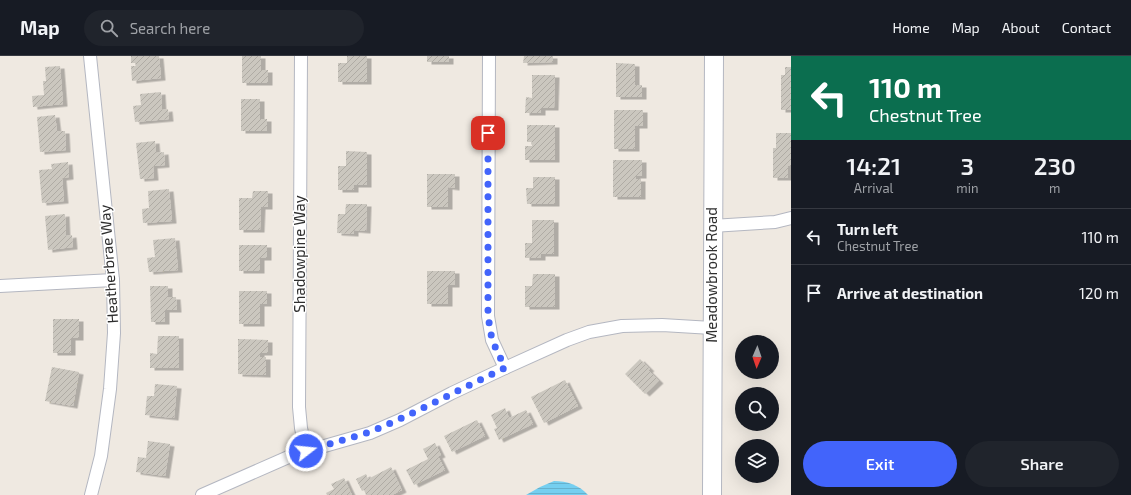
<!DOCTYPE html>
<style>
body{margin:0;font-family:"Exo 2",sans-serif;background:#20242c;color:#f1f3f6;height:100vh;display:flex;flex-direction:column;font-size:15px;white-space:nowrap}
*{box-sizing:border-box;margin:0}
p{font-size:13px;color:#9ea1a6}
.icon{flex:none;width:22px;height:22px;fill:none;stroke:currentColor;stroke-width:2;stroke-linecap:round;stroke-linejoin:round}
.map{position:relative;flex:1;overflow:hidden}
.sheet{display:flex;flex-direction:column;background:#171b24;width:340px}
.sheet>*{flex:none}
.guide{background:#0b6e4f;color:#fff;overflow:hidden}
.needle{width:26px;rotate:182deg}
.buttons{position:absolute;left:735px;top:279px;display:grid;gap:8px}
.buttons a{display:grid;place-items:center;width:44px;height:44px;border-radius:50%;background:#171b24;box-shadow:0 4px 16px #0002;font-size:20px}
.pin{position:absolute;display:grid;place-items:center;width:34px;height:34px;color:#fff;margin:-17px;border-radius:8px;box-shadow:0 2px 6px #0006}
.me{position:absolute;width:44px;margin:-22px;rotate:74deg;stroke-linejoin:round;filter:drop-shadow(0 0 3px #0008)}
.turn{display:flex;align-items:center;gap:14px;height:84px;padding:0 12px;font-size:18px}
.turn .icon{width:52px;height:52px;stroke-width:2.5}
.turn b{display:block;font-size:28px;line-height:34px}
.eta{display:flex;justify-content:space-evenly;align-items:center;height:68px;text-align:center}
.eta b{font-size:24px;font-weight:600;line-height:28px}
.action{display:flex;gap:8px;margin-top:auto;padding:8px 12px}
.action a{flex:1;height:46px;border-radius:24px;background:#4264fb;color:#fff;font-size:16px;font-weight:600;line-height:46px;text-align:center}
.action a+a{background:#20242c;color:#f1f3f6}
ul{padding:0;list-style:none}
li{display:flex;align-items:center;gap:12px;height:56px;padding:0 12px;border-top:1px solid #363941}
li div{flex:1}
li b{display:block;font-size:15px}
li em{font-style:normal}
header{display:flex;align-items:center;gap:24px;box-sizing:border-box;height:56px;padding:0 20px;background:#171b24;border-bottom:1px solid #363941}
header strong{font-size:19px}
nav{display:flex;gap:22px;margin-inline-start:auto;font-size:14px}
.search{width:280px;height:36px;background:#20242c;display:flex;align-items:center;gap:10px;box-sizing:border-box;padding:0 14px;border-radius:22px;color:#9ea1a6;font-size:15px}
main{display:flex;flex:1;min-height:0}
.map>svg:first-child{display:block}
.water{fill:url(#water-rules)}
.building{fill:url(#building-hatch);filter:url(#shadow)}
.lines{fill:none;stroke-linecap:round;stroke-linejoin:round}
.street-casing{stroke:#b4b7c1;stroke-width:14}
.secondary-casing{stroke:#b4b7c1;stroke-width:20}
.street{stroke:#fff;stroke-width:12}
.secondary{stroke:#fff;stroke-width:18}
.route{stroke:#4264fb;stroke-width:7;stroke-dasharray:0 12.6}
.labels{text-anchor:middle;stroke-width:3;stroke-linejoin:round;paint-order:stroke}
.street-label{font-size:15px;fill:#2e2e2e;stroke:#fff}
</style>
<header>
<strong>Map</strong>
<div class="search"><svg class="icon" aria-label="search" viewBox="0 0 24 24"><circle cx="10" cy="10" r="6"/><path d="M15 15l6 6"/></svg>Search here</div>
<nav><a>Home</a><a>Map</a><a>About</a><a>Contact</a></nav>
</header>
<main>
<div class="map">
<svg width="791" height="439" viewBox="0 0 791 439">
<defs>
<pattern id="water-rules" width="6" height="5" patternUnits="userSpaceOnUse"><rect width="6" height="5" fill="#75cff0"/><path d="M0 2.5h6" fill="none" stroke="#66b2ce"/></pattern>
<pattern id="building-hatch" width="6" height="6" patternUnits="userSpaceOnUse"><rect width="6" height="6" fill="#cbc7bf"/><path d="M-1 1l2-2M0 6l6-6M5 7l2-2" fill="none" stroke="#afaba4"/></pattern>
<filter id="shadow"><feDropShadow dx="4.5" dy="2.5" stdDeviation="0" flood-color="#0004"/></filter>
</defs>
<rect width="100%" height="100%" fill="#efe9e1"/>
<path class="water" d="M554 425C567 425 579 429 588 439H526L540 431Z"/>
<g class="building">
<polygon points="131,0 159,0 161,22 132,25 131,10 136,10 136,7 131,7"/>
<polygon points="242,0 261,0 261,14 268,14 268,27 242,27"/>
<polygon points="347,0 367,0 367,26 338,26 338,7 347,7"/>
<rect x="427" y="0" width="22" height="6"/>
<polygon points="524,0 553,0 553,6 523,7"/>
<polygon points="616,7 635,8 635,29 642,29 642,41 616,41"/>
<polygon points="60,10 63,48 33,51 32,40 44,39 43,25 46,25 45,11"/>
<polygon points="785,11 791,11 791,54 781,54 781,19 785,19"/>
<polygon points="532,19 555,19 554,52 541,52 541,57 525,57 526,41 532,42"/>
<polygon points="161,36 162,54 168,53 169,63 135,66 133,50 141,49 140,38"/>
<polygon points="241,43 260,43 260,63 267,63 267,75 241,75"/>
<polygon points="614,54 643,54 643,70 635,70 635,93 614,93"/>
<polygon points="55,59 57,75 65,75 66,94 40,96 37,61"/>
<polygon points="527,69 555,69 555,104 525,104 525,90 532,90 532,86 527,86"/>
<polygon points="776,77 791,77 791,110 788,110 788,122 773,122 773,92 776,92"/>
<polygon points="155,85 156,97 164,96 165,109 153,110 154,122 140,123 136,87"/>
<polygon points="346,95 367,96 367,129 354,129 354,134 338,134 338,110 346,110"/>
<polygon points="613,104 642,104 642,120 636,120 636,123 641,123 641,141 613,141"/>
<polygon points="68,106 69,121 62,122 64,145 42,147 39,114 52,113 51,108"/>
<polygon points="427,118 455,118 455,132 448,131 448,151 427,151"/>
<polygon points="533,121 555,121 555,148 527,148 526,132 533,132"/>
<polygon points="169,133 172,165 143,167 142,153 149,152 148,135"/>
<polygon points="253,135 268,135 268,151 261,151 260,174 239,174 239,142 252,142"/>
<polygon points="346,148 367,148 366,175 354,174 354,178 337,177 338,158 345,158"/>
<polygon points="65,158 66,180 72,179 73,191 48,194 45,160"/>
<polygon points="532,164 554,164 554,198 541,198 541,202 525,202 525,187 532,187"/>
<polygon points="175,182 178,214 149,216 147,202 155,201 153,184"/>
<polygon points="239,189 267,189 267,202 260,202 260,215 239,215"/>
<polygon points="427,215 455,215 455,229 448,229 448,248 427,248"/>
<polygon points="533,218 555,218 555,251 525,251 525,230 532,230"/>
<polygon points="150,230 168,230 168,241 176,241 177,254 165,254 165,266 151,266"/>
<polygon points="239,235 267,235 267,248 260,248 260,268 239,268"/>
<polygon points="53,263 79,263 79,282 71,282 71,297 53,297"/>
<polygon points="158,280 179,280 179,312 150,312 150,297 157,298"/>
<polygon points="238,283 268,284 268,297 260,297 260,301 266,301 266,319 238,318"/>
<polygon points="640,303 650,313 648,314 659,325 645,338 625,318"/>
<polygon points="52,311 79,316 73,350 45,345"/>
<polygon points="565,324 578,350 544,367 531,341"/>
<polygon points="155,328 177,330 174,362 145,359 147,340 154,340"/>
<polygon points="505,352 509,362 526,354 533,368 499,384 494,373 497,372 491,359"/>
<polygon points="477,364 485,380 452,396 444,380"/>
<polygon points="148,385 170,388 165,420 136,416 138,401 146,402"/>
<polygon points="435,387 441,399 438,400 445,414 414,429 406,414 428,403 423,393"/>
<polygon points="391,411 402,434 392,439 366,439 364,434 362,435 356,423 366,418 368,423"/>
<polygon points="344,422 352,439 327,439 326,437 334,433 331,428"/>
</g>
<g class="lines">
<defs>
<g id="street">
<polyline points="90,0 113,224 114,277 110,333 101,400 91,439"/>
<polyline points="301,0 299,351 301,372 306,395"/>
<polyline points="489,0 488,260 492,284 505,312"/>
<polyline points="712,170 775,166 791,162"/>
<polyline points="0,230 113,224"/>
<polyline points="202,439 293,399 370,377 400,364 452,337 505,312 567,284 589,276 622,270 662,269 712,272"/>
</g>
<polyline id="secondary" points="712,439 714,0"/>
</defs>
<use href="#street" class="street-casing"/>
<use href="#secondary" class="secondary-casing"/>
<use href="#street" class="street"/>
<use href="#secondary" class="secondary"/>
</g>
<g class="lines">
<path class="route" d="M306 395 370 376C416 357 460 333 505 312L492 284 488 260V77"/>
</g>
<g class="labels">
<g class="street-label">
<text transform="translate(300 198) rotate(-90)" y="5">Shadowpine Way</text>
<text transform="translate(109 208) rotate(-94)" y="5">Heatherbrae Way</text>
<text transform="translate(712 219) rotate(-90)" y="5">Meadowbrook Road</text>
</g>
</g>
</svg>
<div class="buttons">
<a><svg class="needle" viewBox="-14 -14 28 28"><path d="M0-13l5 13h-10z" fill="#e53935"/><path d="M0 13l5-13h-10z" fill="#9ea1a6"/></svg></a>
<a><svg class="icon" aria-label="search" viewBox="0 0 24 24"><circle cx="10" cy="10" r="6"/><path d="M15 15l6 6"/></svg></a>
<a><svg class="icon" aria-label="layers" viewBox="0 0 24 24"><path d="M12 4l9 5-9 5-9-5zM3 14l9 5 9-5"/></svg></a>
</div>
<div class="pin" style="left:488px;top:77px;background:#d93025"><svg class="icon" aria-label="arrive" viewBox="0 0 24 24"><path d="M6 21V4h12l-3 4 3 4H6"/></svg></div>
<svg class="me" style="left:306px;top:395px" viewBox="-20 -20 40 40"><circle r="17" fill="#4264fb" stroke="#fff" stroke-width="3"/><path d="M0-11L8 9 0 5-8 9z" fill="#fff"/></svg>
</div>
<section class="sheet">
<div class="guide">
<div class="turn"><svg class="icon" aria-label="left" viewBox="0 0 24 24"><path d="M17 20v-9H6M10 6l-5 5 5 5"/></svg><div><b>110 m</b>Chestnut Tree</div></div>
</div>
<div class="eta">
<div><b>14:21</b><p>Arrival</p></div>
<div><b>3</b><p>min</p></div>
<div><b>230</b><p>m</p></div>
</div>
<ul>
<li><svg class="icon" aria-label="left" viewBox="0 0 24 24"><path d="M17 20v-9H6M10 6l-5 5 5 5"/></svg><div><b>Turn left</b><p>Chestnut Tree</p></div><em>110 m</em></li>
<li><svg class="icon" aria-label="arrive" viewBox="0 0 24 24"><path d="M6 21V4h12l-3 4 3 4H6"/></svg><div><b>Arrive at destination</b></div><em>120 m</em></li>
</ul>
<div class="action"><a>Exit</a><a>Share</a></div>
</section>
</main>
